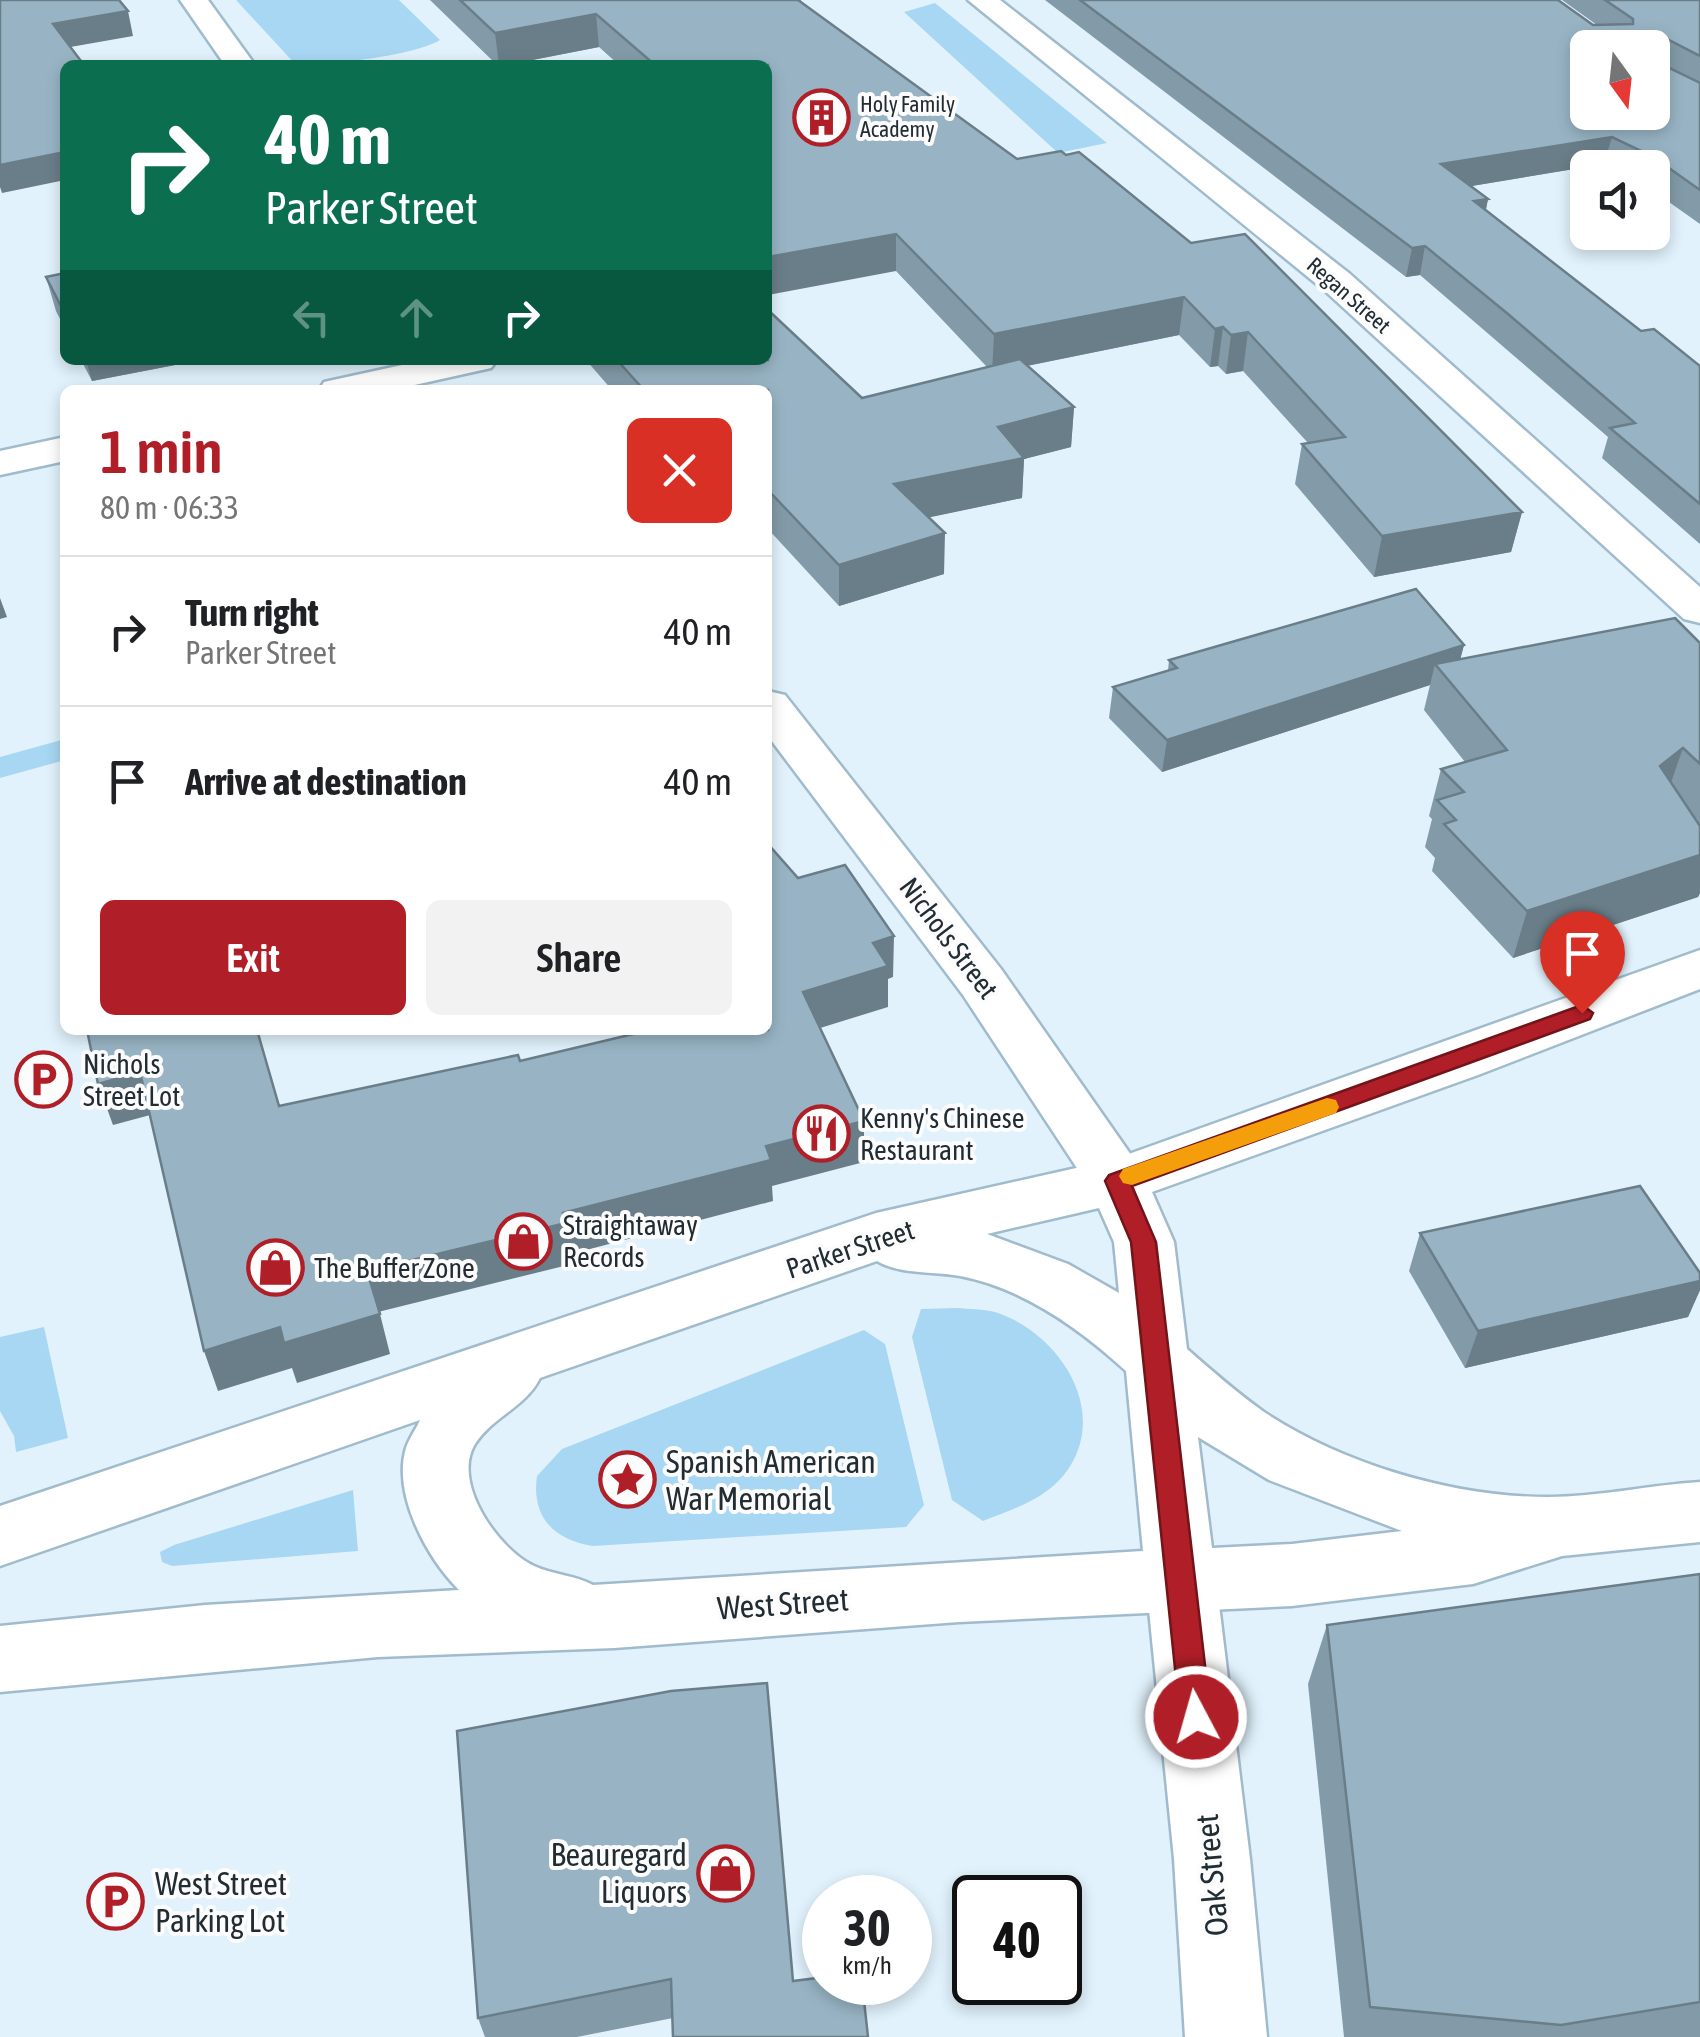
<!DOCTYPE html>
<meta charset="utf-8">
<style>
body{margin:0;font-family:"Asap Condensed",sans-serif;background:#f2f2f2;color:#202124;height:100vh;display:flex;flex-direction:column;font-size:38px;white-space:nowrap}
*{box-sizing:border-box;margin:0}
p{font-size:32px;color:#757577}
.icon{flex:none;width:55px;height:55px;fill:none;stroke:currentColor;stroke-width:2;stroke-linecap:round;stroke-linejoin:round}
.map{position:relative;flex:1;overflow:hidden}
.sheet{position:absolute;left:60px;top:385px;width:712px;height:650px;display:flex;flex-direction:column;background:#fff;border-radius:15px;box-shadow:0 5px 15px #0003}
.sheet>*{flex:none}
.banner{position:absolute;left:60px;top:60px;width:712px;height:305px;border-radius:15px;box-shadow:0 5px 15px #0003;background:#0b6e4f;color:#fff;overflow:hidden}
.needle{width:65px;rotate:165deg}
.fabs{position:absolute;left:1570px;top:30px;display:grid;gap:20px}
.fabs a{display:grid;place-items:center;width:100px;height:100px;border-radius:15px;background:#fff;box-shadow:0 5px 15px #0003;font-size:50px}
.speed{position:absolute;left:802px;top:1875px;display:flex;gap:20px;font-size:50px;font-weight:700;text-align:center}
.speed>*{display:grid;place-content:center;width:130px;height:130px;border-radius:50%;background:#fff;box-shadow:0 5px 15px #0003;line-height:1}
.speed small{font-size:25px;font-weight:400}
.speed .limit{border:5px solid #111;border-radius:15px;background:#fff;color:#111}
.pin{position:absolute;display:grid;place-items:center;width:85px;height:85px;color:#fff;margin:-102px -42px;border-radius:50% 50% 50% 0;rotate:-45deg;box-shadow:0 0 10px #0007}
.pin .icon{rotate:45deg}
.me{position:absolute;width:110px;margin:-55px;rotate:354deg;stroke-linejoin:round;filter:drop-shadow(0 0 8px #0008)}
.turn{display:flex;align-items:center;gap:35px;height:210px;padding:0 40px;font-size:45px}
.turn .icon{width:130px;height:130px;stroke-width:2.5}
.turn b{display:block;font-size:70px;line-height:85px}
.lanes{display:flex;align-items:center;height:95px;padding:0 40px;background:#0003;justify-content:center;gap:50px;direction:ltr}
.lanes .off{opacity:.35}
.round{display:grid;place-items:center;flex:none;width:105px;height:105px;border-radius:15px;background:#f2f2f2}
.head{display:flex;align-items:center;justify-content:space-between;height:170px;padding:0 40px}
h1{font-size:60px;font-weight:600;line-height:75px;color:#b01e27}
.cta{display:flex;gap:20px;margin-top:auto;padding:20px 40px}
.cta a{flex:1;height:115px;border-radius:15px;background:#b01e27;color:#fff;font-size:40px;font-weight:600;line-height:115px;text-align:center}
.cta a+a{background:#f2f2f2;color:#202124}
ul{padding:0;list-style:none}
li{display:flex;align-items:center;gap:30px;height:150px;padding:0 40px;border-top:2px solid #e0e0e0}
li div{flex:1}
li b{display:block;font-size:38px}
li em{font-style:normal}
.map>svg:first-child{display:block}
.green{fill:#a8d7f3}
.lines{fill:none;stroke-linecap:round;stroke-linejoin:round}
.minor-casing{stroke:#a0bbcc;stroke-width:5}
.major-casing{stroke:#a0bbcc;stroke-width:5}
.minor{fill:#fff;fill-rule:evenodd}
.major{fill:#fff;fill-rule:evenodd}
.wall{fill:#839ba9}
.shaded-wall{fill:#6a7e89}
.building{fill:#98b4c4;stroke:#6a7e89;stroke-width:2.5;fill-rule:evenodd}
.route{fill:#b01e27;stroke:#721419;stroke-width:2.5}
.slow{fill:#f59e0b}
.labels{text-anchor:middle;stroke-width:8;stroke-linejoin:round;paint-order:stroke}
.far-poi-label{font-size:22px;fill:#212c33;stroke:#fcfcfc;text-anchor:start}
.far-street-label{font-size:22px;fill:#212c33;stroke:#fcfcfc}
.street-label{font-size:28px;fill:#212c33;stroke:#fcfcfc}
.poi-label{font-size:28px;fill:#212c33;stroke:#fcfcfc;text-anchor:start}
.near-poi-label{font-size:32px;fill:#212c33;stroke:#fcfcfc;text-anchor:start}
.near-street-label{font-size:32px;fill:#212c33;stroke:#fcfcfc}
</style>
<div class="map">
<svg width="1700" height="2037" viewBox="0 0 1700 2037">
<rect width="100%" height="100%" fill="#e1f2fc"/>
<g class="green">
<path d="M236 0H399L440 40C413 56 329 65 296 65Z"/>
<polygon points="935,3 1107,143 1058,153 904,12"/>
<polygon points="65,739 65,760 0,778 0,757"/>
<path d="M957 1308C969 1309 983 1309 995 1312 1061 1333 1113 1415 1063 1476 1043 1500 1011 1510 983 1521L952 1500 912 1337 921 1309Z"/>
<polygon points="44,1327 68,1438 16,1452 14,1436 0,1411 0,1337"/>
<path d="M864 1330 885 1344 924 1505 906 1527 593 1546C554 1540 531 1517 537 1476L562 1449Z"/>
<polygon points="353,1490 358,1551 172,1566 162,1562 160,1552 174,1545"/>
</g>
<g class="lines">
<defs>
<g id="minor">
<polygon points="180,0 208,0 255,65 225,65"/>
<polygon points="968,0 1000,0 1350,274 1700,587 1700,623 1684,619 1324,290"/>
<polygon points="425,360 497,360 491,368 392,390 319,390 324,382"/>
<polygon points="65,437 65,461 0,475 0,451"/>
<polygon points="768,691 785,695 1001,969 1138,1165 1147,1181 1138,1197 1117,1204 1096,1197 963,995 768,736"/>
<polygon points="1181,1549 1206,1558 1216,1580 1250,1859 1267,2037 1185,2037 1174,1859 1146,1580 1156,1558"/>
</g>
<path id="major" d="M1700 950V989L1478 1075 1152 1192 1174 1242 1187 1349C1212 1371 1237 1393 1264 1412 1343 1464 1453 1497 1547 1497 1599 1497 1649 1485 1700 1482V1542L1562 1556 1473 1584 1292 1606 959 1622 614 1648 378 1657 0 1692V1626L205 1605 459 1590C427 1558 392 1494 406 1448 409 1439 416 1429 420 1420L0 1566V1506L876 1213 1112 1160ZM1099 1208 1114 1242 1119 1293 1068 1264 987 1234ZM877 1261C901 1275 933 1271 960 1276 1023 1288 1079 1328 1126 1371L1143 1551 593 1585C575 1575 553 1575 534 1566 499 1550 451 1483 475 1444 493 1416 525 1408 540 1378ZM1198 1437 1269 1480 1402 1531 1292 1544 1212 1548Z"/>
</defs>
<use href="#minor" class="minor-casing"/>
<use href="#major" class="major-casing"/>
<use href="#minor" class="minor"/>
<use href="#major" class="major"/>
</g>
<g class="wall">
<polygon points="430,0 801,0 801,2 1017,159 1522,512 1511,552 1374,577 1295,484 1302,444 1308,443 1243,371 1226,374 1218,366 1210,367 1179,335 1027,366 1074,407 1071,447 1024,459 1022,498 929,517 944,574 839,606 768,529 768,390 612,390 586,360 768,360 862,398 987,367 896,271 768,65 619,65 599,47 507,65 497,65"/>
<polygon points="1045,0 1558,0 1593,25 1597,25 1562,0 1700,0 1700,224 1652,190 1652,168 1611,168 1604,164 1471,186 1488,199 1486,210 1641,331 1700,366 1700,544 1602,458 1608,437 1420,275 1406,277"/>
<polygon points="65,273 65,329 56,311 46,277"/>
<polygon points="81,360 201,360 92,381"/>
<polygon points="1700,643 1700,893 1698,897 1513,958 1432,871 1435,858 1425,847 1432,819 1429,816 1441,769 1465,762 1424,710 1430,685 1162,772 1109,718 1113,687 1168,670 1169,660 1464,645 1460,659"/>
<polygon points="1420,1233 1700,1273 1700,1290 1688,1317 1465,1368 1409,1271"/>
<polygon points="1700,1574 1700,2037 1344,2037 1308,1684 1327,1625"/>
<polygon points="671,1691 673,2018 577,2037 485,2037 478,2018"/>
</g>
<g class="shaded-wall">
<polygon points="128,11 133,36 59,49 53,24"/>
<polygon points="596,14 599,47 507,65 499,65 495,33"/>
<polygon points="1661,36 1654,62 1655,39"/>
<polygon points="1612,137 1604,164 1436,192 1441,164"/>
<polygon points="65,152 65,180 2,193 0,187 0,165"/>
<polygon points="1488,199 1482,227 1474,201"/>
<polygon points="896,234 896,271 768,295 768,257"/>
<polygon points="1425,246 1420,275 1406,277 1412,248"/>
<polygon points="1184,297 1179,335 992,373 994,334"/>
<polygon points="1223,327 1218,366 1210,367 1215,329"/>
<polygon points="1248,332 1243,371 1226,374 1231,335"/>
<polygon points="86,360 201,360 92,381"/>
<polygon points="1074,407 1071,447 1024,459 1022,498 893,525 894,484 998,427"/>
<polygon points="1522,512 1511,552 1374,577 1382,536"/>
<polygon points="945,533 944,574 839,606 839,565"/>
<polygon points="0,598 7,617 0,619"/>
<polygon points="1464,645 1456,676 1435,664 1430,685 1162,772 1167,740"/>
<polygon points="1683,748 1667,794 1660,766"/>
<polygon points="1700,855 1700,893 1698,897 1513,958 1527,911"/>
<polygon points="894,936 893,977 888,979 888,1007 804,1033 803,992 873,943"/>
<polygon points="140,1072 154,1114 113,1125 98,1084"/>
<polygon points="864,1121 864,1162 772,1186 773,1201 571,1254 572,1264 378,1312 367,1271 563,1213 766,1146"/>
<polygon points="1700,1281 1700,1290 1688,1317 1465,1368 1478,1331"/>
<polygon points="380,1314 390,1354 297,1383 292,1368 218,1391 204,1351 280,1327"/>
</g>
<g class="building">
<polygon points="0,0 119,0 128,11 53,24 84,65 65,65 65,152 0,165"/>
<polygon points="460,0 798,0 1017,159 1061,151 1066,155 1079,152 1191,243 1245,234 1522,512 1382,536 1302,444 1345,437 1248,332 1231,335 1223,327 1215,329 1184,297 994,334 896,234 768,257 768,65 655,65 596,14 495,33"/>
<path d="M1080 0H1558L1593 25 1633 24V19L1605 0H1700V56L1661 36 1655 39V61L1700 83V190L1652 156 1612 137 1441 164 1488 199 1474 201 1641 331 1654 329 1700 366V504L1610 428 1635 423 1508 314 1425 246 1412 248ZM1588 48H1652V112H1588Z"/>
<polygon points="65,273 65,314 46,277"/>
<polygon points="768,310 862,398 1020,359 1074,407 998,427 1024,458 894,484 945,533 839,565 768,490 768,390 644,390 617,360 768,360"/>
<polygon points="1416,589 1464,645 1167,740 1113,687 1177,668 1169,660"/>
<polygon points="1675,618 1700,643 1700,764 1683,748 1660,766 1700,826 1700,855 1527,911 1444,824 1456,820 1437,800 1464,792 1441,769 1507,750 1435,664"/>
<polygon points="768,844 798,878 845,865 894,936 873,943 888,966 803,992 864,1121 766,1146 771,1160 563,1213 566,1223 367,1271 380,1314 284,1343 280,1327 204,1351 140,1072 98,1084 87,1030 257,1030 279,1106 518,1055 520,1061 650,1030 768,1030"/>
<polygon points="1640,1186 1700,1273 1700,1281 1478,1331 1420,1233"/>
<polygon points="1700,1574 1700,2002 1561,2025 1370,2007 1327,1625"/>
<polygon points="767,1683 793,1981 825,1977 825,1982 862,1982 868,2037 673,2037 671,1979 478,2018 457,1731 671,1691"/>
</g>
<polygon class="route" points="1582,1005 1593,1013 1590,1019 1132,1186 1156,1242 1211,1717 1206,1727 1196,1731 1185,1727 1180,1717 1131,1242 1105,1181 1109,1175"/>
<polygon class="slow" points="1327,1098 1336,1100 1339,1107 1336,1113 1132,1185 1123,1183 1119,1176 1123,1169"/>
<defs>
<symbol id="building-ring" viewBox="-11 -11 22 22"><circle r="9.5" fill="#fcfcfc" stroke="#b01e27" stroke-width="1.5"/><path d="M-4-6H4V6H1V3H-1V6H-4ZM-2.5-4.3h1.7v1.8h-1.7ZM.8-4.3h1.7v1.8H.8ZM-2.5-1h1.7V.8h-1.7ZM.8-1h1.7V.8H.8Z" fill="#b01e27"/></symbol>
<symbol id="parking-ring" viewBox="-11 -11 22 22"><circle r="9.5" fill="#fcfcfc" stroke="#b01e27" stroke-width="1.5"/><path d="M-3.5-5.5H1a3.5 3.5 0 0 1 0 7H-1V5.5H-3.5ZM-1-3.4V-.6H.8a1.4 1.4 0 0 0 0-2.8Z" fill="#b01e27"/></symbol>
<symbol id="restaurant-ring" viewBox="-11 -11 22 22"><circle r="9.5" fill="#fcfcfc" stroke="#b01e27" stroke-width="1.5"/><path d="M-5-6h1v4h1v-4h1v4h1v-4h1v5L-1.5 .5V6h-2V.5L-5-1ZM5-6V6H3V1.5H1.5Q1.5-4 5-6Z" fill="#b01e27"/></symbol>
<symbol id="shop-ring" viewBox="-11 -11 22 22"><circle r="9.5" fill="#fcfcfc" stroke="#b01e27" stroke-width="1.5"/><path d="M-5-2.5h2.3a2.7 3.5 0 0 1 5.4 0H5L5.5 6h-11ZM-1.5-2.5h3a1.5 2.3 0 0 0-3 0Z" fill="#b01e27"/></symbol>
<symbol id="sight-ring" viewBox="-11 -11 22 22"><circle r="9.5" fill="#fcfcfc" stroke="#b01e27" stroke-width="1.5"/><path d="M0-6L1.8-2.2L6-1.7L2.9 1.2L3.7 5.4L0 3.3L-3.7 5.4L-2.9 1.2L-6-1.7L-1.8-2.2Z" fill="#b01e27"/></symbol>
</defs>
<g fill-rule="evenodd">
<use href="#building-ring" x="790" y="86" width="63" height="63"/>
<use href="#parking-ring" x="12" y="1048" width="63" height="63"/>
<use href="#restaurant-ring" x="790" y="1102" width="63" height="63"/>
<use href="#shop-ring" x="492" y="1210" width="63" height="63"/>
<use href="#shop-ring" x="244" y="1236" width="63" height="63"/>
<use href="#sight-ring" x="596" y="1448" width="63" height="63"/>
<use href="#shop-ring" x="694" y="1842" width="63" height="63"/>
<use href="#parking-ring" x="84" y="1870" width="63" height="63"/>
</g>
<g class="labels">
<g class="far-poi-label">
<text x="860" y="112">Holy Family<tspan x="860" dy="25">Academy</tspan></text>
</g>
<g class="far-street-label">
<text transform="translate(1349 295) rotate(41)" y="8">Regan Street</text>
</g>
<g class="street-label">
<text transform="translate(949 938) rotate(53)" y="10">Nichols Street</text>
<text transform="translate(850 1249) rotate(-18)" y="10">Parker Street</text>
</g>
<g class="poi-label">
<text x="83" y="1074">Nichols<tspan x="83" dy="32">Street Lot</tspan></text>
<text x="860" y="1128">Kenny's Chinese<tspan x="860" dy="32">Restaurant</tspan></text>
<text x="563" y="1235">Straightaway<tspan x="563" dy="32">Records</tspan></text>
<text x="314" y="1278">The Buffer Zone</text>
</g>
<g class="near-poi-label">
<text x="666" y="1473">Spanish American<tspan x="666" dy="37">War Memorial</tspan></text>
<text x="687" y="1866" text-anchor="end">Beauregard<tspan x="687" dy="37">Liquors</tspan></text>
<text x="155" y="1895">West Street<tspan x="155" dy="37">Parking Lot</tspan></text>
</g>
<g class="near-street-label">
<text transform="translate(783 1604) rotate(-4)" y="11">West Street</text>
<text transform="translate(1212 1875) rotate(-95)" y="11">Oak Street</text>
</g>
</g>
</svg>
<div class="fabs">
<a><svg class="needle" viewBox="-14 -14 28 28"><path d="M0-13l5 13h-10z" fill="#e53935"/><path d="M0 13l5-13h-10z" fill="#757577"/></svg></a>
<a><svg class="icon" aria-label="sound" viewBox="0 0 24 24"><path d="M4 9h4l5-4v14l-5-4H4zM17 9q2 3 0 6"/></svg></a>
</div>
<div class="speed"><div>30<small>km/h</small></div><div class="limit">40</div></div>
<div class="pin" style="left:1582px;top:1013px;background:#d93025"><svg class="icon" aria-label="arrive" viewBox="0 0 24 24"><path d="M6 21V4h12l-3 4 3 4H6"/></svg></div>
<svg class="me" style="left:1196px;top:1717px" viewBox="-20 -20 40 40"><circle r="17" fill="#b01e27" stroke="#fff" stroke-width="3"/><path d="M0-11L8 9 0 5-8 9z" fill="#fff"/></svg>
<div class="banner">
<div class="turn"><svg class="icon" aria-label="right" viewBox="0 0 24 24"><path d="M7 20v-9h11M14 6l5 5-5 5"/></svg><div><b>40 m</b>Parker Street</div></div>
<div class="lanes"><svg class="icon off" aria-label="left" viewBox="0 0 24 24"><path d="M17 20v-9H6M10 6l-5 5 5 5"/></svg><svg class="icon off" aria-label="ahead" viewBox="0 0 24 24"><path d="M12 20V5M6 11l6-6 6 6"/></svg><svg class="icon" aria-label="right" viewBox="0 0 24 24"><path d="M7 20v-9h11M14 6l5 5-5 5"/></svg></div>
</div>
<section class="sheet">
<div class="head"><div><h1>1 min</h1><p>80 m · 06:33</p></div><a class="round" style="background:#d93025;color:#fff"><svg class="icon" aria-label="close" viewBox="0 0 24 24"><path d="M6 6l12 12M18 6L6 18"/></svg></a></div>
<ul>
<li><svg class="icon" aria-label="right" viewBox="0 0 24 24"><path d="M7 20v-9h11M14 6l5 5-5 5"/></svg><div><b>Turn right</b><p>Parker Street</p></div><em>40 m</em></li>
<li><svg class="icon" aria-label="arrive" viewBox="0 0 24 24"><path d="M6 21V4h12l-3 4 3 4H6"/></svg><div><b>Arrive at destination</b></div><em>40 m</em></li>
</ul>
<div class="cta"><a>Exit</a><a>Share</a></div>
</section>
</div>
